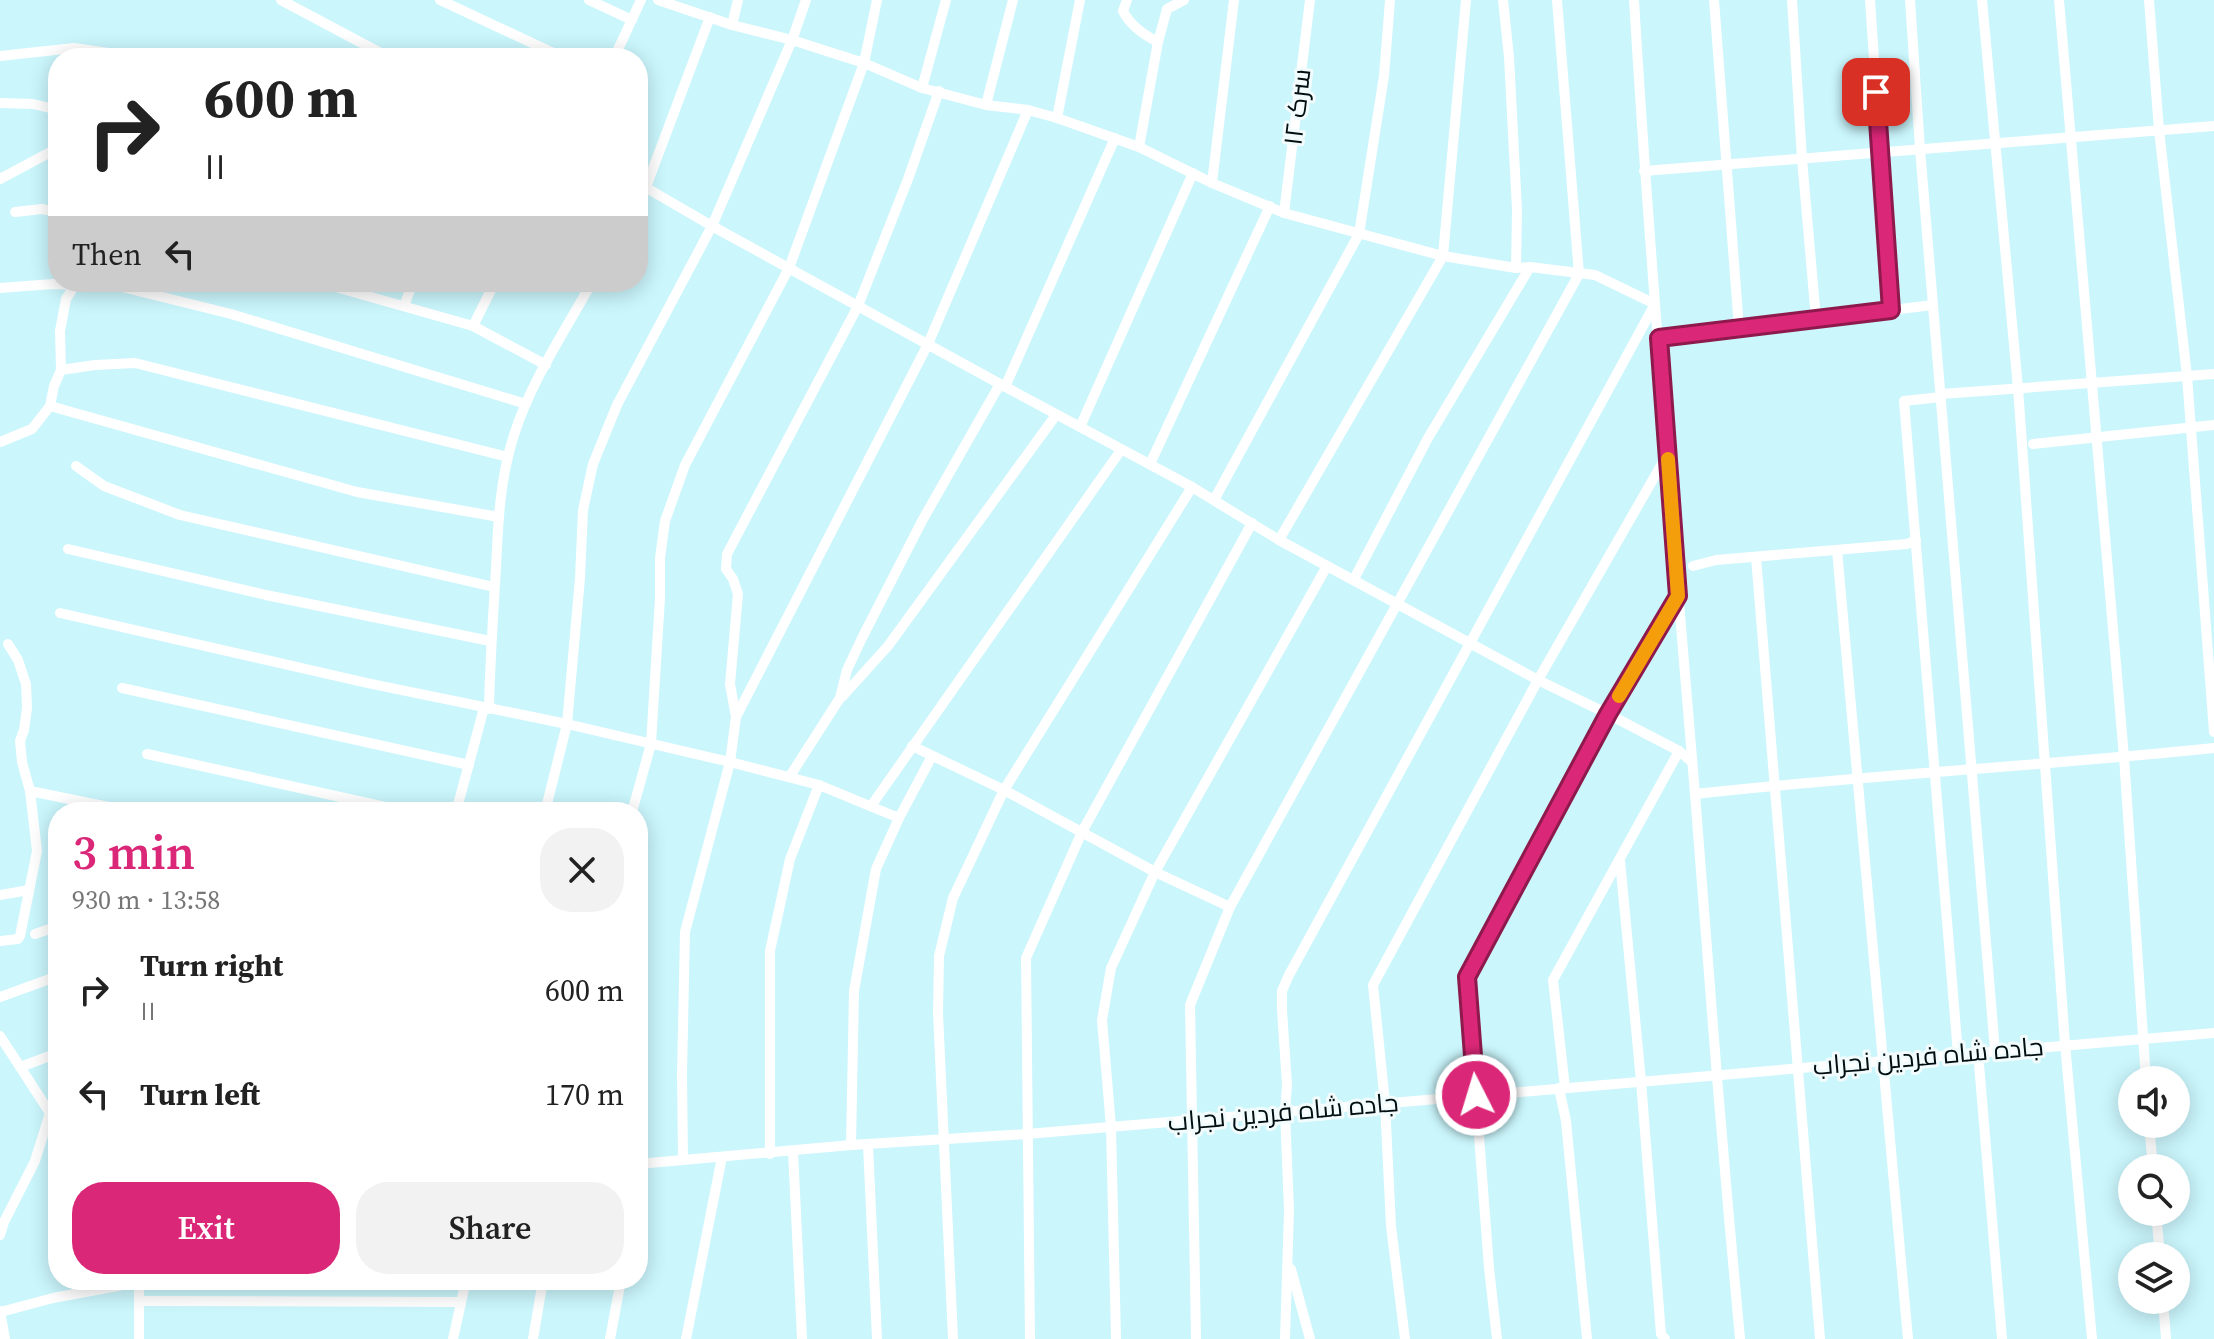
<!DOCTYPE html>
<meta charset="utf-8">
<style>
body{margin:0;font-family:"Source Serif 4",Cairo,serif;background:#f2f2f2;color:#222;height:100vh;display:flex;flex-direction:column;font-size:30px;white-space:nowrap}
*{box-sizing:border-box;margin:0}
p{font-size:26px;color:#767676}
.icon{flex:none;width:44px;height:44px;fill:none;stroke:currentColor;stroke-width:2;stroke-linecap:round;stroke-linejoin:round}
.map{position:relative;flex:1;overflow:hidden}
.side{position:absolute;left:48px;top:802px;width:600px;height:488px;display:flex;flex-direction:column;background:#fff;border-radius:32px;box-shadow:0 4px 20px #0003}
.side>*{flex:none}
.hud{position:absolute;left:48px;top:48px;width:600px;height:244px;border-radius:32px;box-shadow:0 4px 20px #0003;background:#fff;color:#222;overflow:hidden}
.buttons{position:absolute;left:2118px;top:1066px;display:grid;gap:16px}
.buttons a{display:grid;place-items:center;width:72px;height:72px;border-radius:50%;background:#fff;box-shadow:0 4px 20px #0003;font-size:40px}
.pin{position:absolute;display:grid;place-items:center;width:68px;height:68px;color:#fff;margin:-34px;border-radius:16px;box-shadow:0 4px 12px #0006}
.me{position:absolute;width:88px;margin:-44px;rotate:355deg;stroke-linejoin:round;filter:drop-shadow(0 0 6px #0008)}
.turn{display:flex;align-items:center;gap:28px;height:168px;padding:0 24px;font-size:36px}
.turn .icon{width:104px;height:104px;stroke-width:2.5}
.turn b{display:block;font-size:56px;line-height:68px}
.then{display:flex;align-items:center;height:76px;padding:0 24px;background:#0003;gap:16px;font-size:30px}
.round{display:grid;place-items:center;flex:none;width:84px;height:84px;border-radius:32px;background:#f2f2f2}
.summary{display:flex;align-items:center;justify-content:space-between;height:136px;padding:0 24px}
h1{font-size:48px;font-weight:600;line-height:60px;color:#db2777}
.cta{display:flex;gap:16px;margin-top:auto;padding:16px 24px}
.cta a{flex:1;height:92px;border-radius:32px;background:#db2777;color:#fff;font-size:32px;font-weight:600;line-height:92px;text-align:center}
.cta a+a{background:#f2f2f2;color:#222}
ul{padding:0;list-style:none}
li{display:flex;align-items:center;gap:24px;height:104px;padding:0 24px}
li div{flex:1}
li b{display:block;font-size:30px}
li em{font-style:normal}
.map>svg:first-child{display:block}
.lines{fill:none;stroke-linecap:round;stroke-linejoin:round}
.minor{stroke:#fff;stroke-width:10}
.route-casing{stroke:#8e194d;stroke-width:20}
.route{stroke:#db2777;stroke-width:14}
.slow{stroke:#f59e0b;stroke-width:14}
.labels{text-anchor:middle;stroke-width:6;stroke-linejoin:round;paint-order:stroke}
.street-label{font-size:26px;fill:#020f12;stroke:#f3fcfd}
</style>
<div class="map">
<svg width="2214" height="1339" viewBox="0 0 2214 1339">
<rect width="100%" height="100%" fill="#caf6fc"/>
<g class="lines">
<g class="minor">
<polyline points="281,0 390,58"/>
<polyline points="440,0 564,58"/>
<polyline points="589,0 632,20"/>
<polyline points="658,0 732,25 792,40 864,63 922,88 986,105 1028,110 1057,118 1139,147 1212,183 1284,213 1443,256 1516,268 1530,267 1595,275 1655,304 1289,975 1282,991 1282,1010 1287,1085 1285,1112 1289,1210 1285,1339"/>
<path d="M1127 0 1123 11C1130 25 1144 35 1158 42"/>
<polyline points="1503,0 1509,57 1517,210 1516,268"/>
<path d="M1634 0C1650 265 1673 529 1695 794 1703 888 1709 983 1717 1077 1724 1164 1732 1252 1740 1339"/>
<polyline points="1714,0 1739,328"/>
<polyline points="1792,0 1802,159 1816,319"/>
<polyline points="1870,0 1891,310"/>
<polyline points="1910,0 1920,149 1995,1051"/>
<polyline points="1982,0 2018,388 2065,1044 2092,1339"/>
<polyline points="2059,0 2124,757 2146,1080"/>
<polyline points="2149,0 2159,130 2187,376 2214,732"/>
<polyline points="732,25 738,0"/>
<polyline points="0,56 74,48 142,58"/>
<polyline points="614,58 641,0"/>
<polyline points="922,88 946,0"/>
<polyline points="0,103 33,104 58,110"/>
<polyline points="986,105 1013,0"/>
<polyline points="1057,118 1080,0"/>
<polyline points="1139,147 1158,42 1167,9 1184,0"/>
<polyline points="1644,171 2214,126"/>
<polyline points="0,179 58,148"/>
<polyline points="638,183 712,226 1000,384 1192,487 1279,540 1538,680 1608,714 1679,751 1692,762"/>
<polyline points="1212,183 1234,0"/>
<polyline points="638,201 646,187 710,17"/>
<polyline points="15,212 42,209 58,212"/>
<polyline points="1284,213 1310,0"/>
<polyline points="102,282 231,314 526,404"/>
<polyline points="318,282 473,326 546,365"/>
<polyline points="0,288 53,284 75,285"/>
<polyline points="404,306 413,282"/>
<polyline points="473,326 495,282"/>
<polyline points="1659,338 1933,305"/>
<polyline points="61,370 95,365 135,363 508,457"/>
<polyline points="1005,387 1115,138"/>
<polyline points="1941,394 2214,374"/>
<polyline points="1941,397 1904,401 1958,1054"/>
<polyline points="50,406 357,492 499,517"/>
<polyline points="1080,427 1193,173"/>
<polyline points="0,442 32,429 50,406 54,386 61,370 60,331 66,299 77,282"/>
<polyline points="2033,444 2214,425"/>
<polyline points="1150,464 1270,206"/>
<polyline points="76,466 104,486 180,515 494,587"/>
<polyline points="1214,500 1359,234 1384,76 1390,0"/>
<polyline points="1279,540 1443,256 1466,0"/>
<polyline points="68,549 266,595 490,641"/>
<polyline points="1837,550 1908,1339"/>
<polyline points="1756,557 1820,1339"/>
<polyline points="1693,566 1716,560 1907,544 1916,540"/>
<polyline points="1354,579 1428,438 1530,267"/>
<polyline points="60,613 367,683 567,724 730,762 819,785 899,818 876,869 854,991 851,1145"/>
<polyline points="122,688 469,765"/>
<polyline points="842,697 888,646 1056,415"/>
<path d="M489 709C490 662 493 615 496 568 498 523 500 478 514 435 531 381 565 331 592 282"/>
<polyline points="736,717 730,684 738,594 733,579 726,569 727,554 858,306 908,179 939,91"/>
<polyline points="912,746 1004,790 1155,872 1230,907"/>
<polyline points="147,754 408,812"/>
<polyline points="790,776 840,698 847,670 861,640 922,521 1000,384"/>
<polyline points="30,791 133,812"/>
<path d="M1695 794C1868 775 2041 766 2214 748"/>
<polyline points="871,806 1121,450"/>
<polyline points="456,812 484,708"/>
<polyline points="545,812 567,724 580,578 583,510 593,464 617,405 712,226 792,40 806,0"/>
<polyline points="632,812 651,744 660,598 660,558 665,521 685,465 789,268 864,63 877,0"/>
<polyline points="899,818 932,756"/>
<polyline points="1620,861 1641,1081 1661,1334 1665,1339"/>
<polyline points="0,895 29,890"/>
<polyline points="56,895 58,894"/>
<polyline points="35,934 58,926"/>
<polyline points="0,941 18,939 20,936 37,851 30,791 22,762 20,741 24,730 27,708 26,684 18,660 8,644"/>
<polyline points="0,997 58,976"/>
<polyline points="0,1036 50,1113 58,1130"/>
<polyline points="1978,1052 2002,1339"/>
<polyline points="20,1067 58,1053"/>
<polyline points="1559,1088 1566,1121 1587,1339"/>
<polyline points="1565,1088 1553,980 1679,751"/>
<polyline points="2149,1124 2153,1168"/>
<polyline points="868,1145 877,1339"/>
<polyline points="793,1151 802,1339"/>
<polyline points="770,1154 770,951 790,859 819,785"/>
<polyline points="683,1160 682,1074 685,932 730,762 736,717 928,344 1028,110"/>
<polyline points="638,1164 851,1145 1027,1134 2214,1033"/>
<polyline points="2156,1212 2160,1256"/>
<polyline points="0,1235 4,1222 35,1161 50,1113"/>
<polyline points="1291,1269 1310,1339"/>
<polyline points="122,1280 123,1285 139,1282 139,1339"/>
<polyline points="2163,1300 2166,1339"/>
<polyline points="141,1301 461,1302"/>
<polyline points="0,1311 5,1339"/>
<polyline points="1,1312 53,1298 123,1285"/>
<polyline points="453,1339 466,1280"/>
<polyline points="533,1339 543,1280"/>
<polyline points="610,1339 621,1280"/>
<polyline points="686,1339 722,1157"/>
<polyline points="953,1339 938,1013 939,956 953,898 1004,790 1192,487"/>
<polyline points="1030,1339 1026,958 1082,832 1252,523"/>
<polyline points="1116,1339 1111,1127 1102,1020 1111,968 1155,872 1327,566"/>
<polyline points="1196,1339 1190,1005 1230,907 1579,274 1557,0"/>
<polyline points="1405,1339 1391,1226 1385,1103 1373,985 1538,680 1667,455"/>
<polyline points="1497,1339 1489,1268 1467,977 1608,714 1677,597"/>
</g>
</g>
<g class="lines">
<defs>
<polyline id="route" points="1476,1095 1467,977 1608,714 1678,596 1659,338 1891,310 1876,92"/>
</defs>
<use href="#route" class="route-casing"/>
<use href="#route" class="route"/>
<polyline class="slow" points="1619,696 1678,596 1668,459"/>
</g>
<g class="labels">
<g class="street-label">
<text transform="translate(1297 107) rotate(-83)" y="9">سرک ۱۲</text>
<text transform="translate(1928 1056) rotate(-5)" y="9">جاده شاه فردین نجراب</text>
<text transform="translate(1283 1112) rotate(-5)" y="9">جاده شاه فردین نجراب</text>
</g>
</g>
</svg>
<div class="buttons">
<a><svg class="icon" aria-label="sound" viewBox="0 0 24 24"><path d="M4 9h4l5-4v14l-5-4H4zM17 9q2 3 0 6"/></svg></a>
<a><svg class="icon" aria-label="search" viewBox="0 0 24 24"><circle cx="10" cy="10" r="6"/><path d="M15 15l6 6"/></svg></a>
<a><svg class="icon" aria-label="layers" viewBox="0 0 24 24"><path d="M12 4l9 5-9 5-9-5zM3 14l9 5 9-5"/></svg></a>
</div>
<div class="pin" style="left:1876px;top:92px;background:#d93025"><svg class="icon" aria-label="arrive" viewBox="0 0 24 24"><path d="M6 21V4h12l-3 4 3 4H6"/></svg></div>
<svg class="me" style="left:1476px;top:1095px" viewBox="-20 -20 40 40"><circle r="17" fill="#db2777" stroke="#fff" stroke-width="3"/><path d="M0-11L8 9 0 5-8 9z" fill="#fff"/></svg>
<div class="hud">
<div class="turn"><svg class="icon" aria-label="right" viewBox="0 0 24 24"><path d="M7 20v-9h11M14 6l5 5-5 5"/></svg><div><b>600 m</b>۱۱</div></div>
<div class="then">Then<svg class="icon" aria-label="left" viewBox="0 0 24 24"><path d="M17 20v-9H6M10 6l-5 5 5 5"/></svg></div>
</div>
<section class="side">
<div class="summary"><div><h1>3 min</h1><p>930 m · 13:58</p></div><a class="round"><svg class="icon" aria-label="close" viewBox="0 0 24 24"><path d="M6 6l12 12M18 6L6 18"/></svg></a></div>
<ul>
<li><svg class="icon" aria-label="right" viewBox="0 0 24 24"><path d="M7 20v-9h11M14 6l5 5-5 5"/></svg><div><b>Turn right</b><p>۱۱</p></div><em>600 m</em></li>
<li><svg class="icon" aria-label="left" viewBox="0 0 24 24"><path d="M17 20v-9H6M10 6l-5 5 5 5"/></svg><div><b>Turn left</b></div><em>170 m</em></li>
</ul>
<div class="cta"><a>Exit</a><a>Share</a></div>
</section>
</div>
